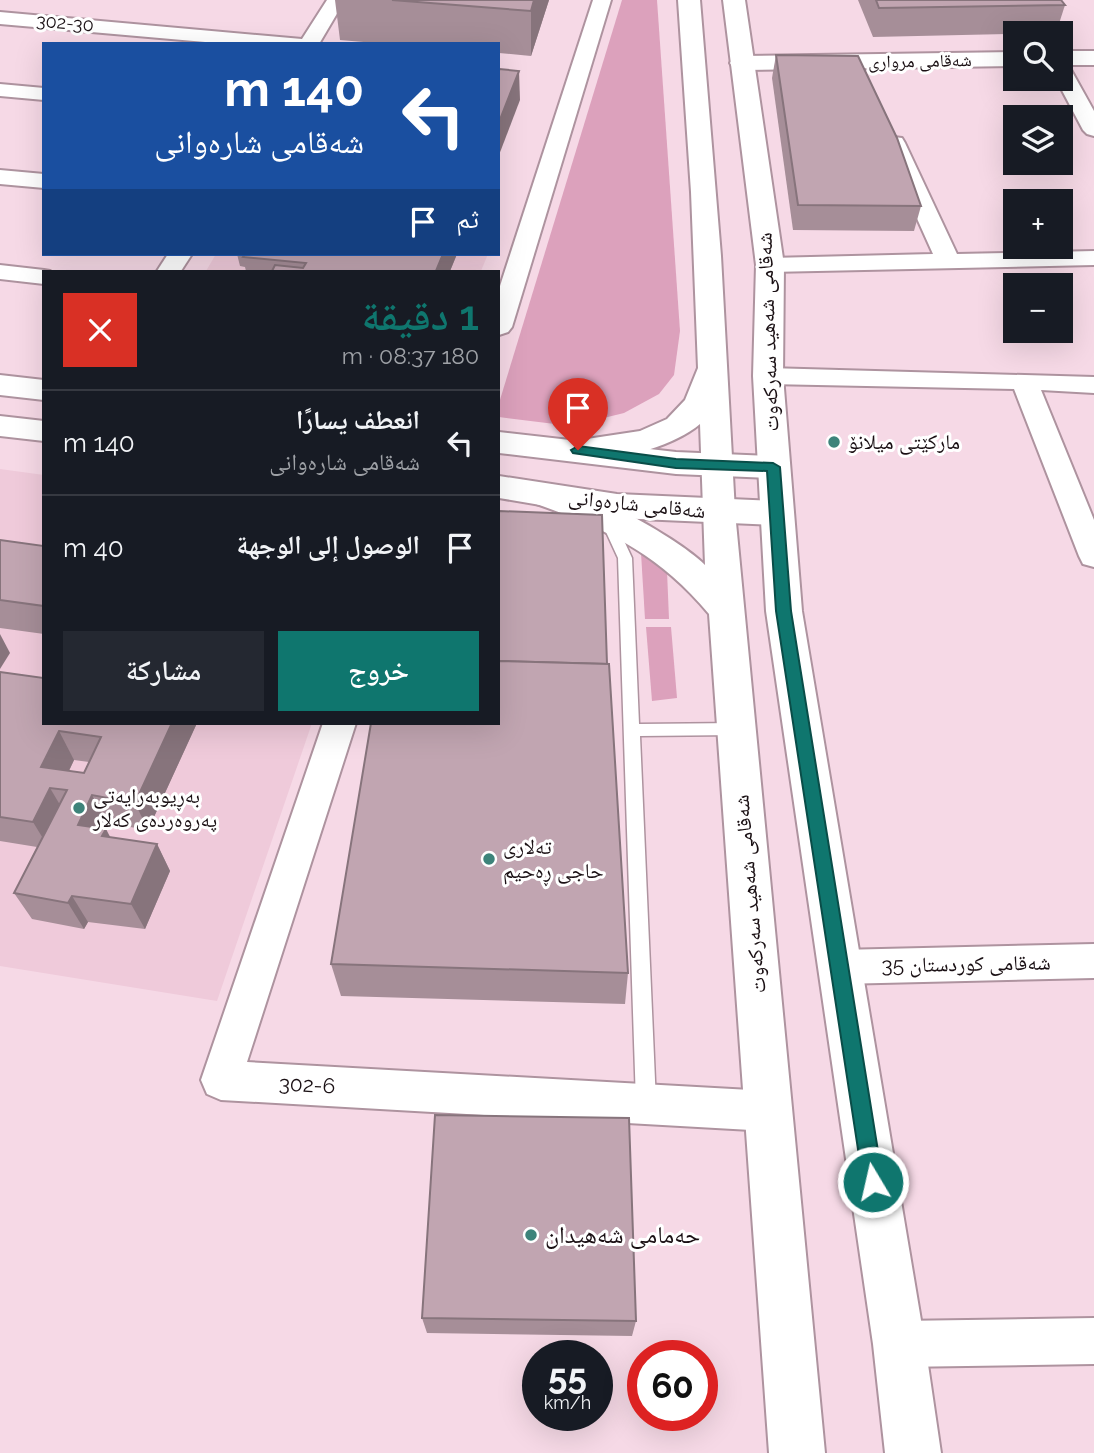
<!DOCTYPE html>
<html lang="ar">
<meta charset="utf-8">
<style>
body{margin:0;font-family:Raleway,"Noto Naskh Arabic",sans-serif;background:#242831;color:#f1f3f6;direction:rtl;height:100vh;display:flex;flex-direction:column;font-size:26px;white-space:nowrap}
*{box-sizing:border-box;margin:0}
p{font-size:23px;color:#9ea1a6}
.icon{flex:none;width:38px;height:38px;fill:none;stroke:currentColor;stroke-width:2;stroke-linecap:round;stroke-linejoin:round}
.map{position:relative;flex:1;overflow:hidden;direction:ltr}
.panel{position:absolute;left:42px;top:270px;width:458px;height:455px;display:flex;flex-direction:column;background:#171b24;border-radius:0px;box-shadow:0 7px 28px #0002;direction:rtl}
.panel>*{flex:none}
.top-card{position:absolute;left:42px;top:42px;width:458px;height:214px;border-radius:0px;box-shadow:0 7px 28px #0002;direction:rtl;background:#1a4fa0;color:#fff;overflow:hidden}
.controls{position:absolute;left:1003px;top:21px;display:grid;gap:14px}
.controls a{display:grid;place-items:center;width:70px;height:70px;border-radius:0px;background:#171b24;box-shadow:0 7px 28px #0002;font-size:35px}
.speed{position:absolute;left:522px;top:1340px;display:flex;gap:14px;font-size:35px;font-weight:700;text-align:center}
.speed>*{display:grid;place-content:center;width:91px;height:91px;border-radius:50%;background:#171b24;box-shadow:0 7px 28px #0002;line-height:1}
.speed small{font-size:18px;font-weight:400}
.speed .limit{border:10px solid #d22;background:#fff;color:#111}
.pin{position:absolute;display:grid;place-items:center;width:60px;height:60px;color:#fff;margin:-72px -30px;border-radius:50% 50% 50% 0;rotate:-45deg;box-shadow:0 0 7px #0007}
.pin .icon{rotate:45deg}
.me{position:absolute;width:77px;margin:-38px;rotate:351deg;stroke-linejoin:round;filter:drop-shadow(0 0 5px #0008)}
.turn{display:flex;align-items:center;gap:24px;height:147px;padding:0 21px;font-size:32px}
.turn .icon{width:91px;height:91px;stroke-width:2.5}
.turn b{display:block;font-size:49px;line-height:60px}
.then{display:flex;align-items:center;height:66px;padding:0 21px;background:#0003;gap:14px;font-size:26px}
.round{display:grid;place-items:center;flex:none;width:74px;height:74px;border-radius:0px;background:#242831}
.summary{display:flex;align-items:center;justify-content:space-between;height:119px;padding:0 21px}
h1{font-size:42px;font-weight:600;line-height:52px;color:#0f766e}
.button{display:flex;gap:14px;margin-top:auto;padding:14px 21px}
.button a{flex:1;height:80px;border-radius:0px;background:#0f766e;color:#fff;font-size:28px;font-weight:600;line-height:80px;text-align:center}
.button a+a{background:#242831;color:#f1f3f6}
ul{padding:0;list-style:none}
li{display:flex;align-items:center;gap:21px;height:105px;padding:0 21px;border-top:2px solid #363941}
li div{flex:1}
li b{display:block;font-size:26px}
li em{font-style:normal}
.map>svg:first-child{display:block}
.built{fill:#efcada}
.green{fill:#dca1bc}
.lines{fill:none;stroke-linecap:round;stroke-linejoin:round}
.lane-casing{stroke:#ae939f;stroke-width:3}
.street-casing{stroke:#ae939f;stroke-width:4}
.secondary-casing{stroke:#ae939f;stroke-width:4}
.primary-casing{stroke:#ae939f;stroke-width:4}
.lane{fill:#fff;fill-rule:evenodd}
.street{fill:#fff;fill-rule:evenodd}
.secondary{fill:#fff;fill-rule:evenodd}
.primary{fill:#fff;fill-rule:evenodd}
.wall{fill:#a68e98;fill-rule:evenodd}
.shaded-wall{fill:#87747c}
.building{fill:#c1a5b1;stroke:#87747c;stroke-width:2;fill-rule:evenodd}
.route{fill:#0f766e;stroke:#0a4d48;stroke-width:2}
.poi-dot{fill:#3d837a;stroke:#fff;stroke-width:2.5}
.labels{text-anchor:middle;stroke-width:6;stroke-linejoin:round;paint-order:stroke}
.far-street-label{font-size:18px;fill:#1a1014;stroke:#fff}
.street-label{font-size:21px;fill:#1a1014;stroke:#fff}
.poi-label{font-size:21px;fill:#1a1014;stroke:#fff;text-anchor:start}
.near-poi-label{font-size:24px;fill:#1a1014;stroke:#fff;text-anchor:start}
</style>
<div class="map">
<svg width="1094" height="1453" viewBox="0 0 1094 1453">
<rect width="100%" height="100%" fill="#f6d9e6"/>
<g class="built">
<polygon points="216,254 488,254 481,271 206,271"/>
<polygon points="0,469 44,475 44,723 312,723 217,1001 0,966"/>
</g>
<g class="green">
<polygon points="622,0 657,0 680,331 674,375 659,394 624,413 571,426 499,417 499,403"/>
<polygon points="641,553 667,571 669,619 645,619"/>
<polygon points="646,627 671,627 677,698 652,701"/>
</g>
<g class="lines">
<defs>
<polygon id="lane" points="608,516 615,521 632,558 639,724 737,723 743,725 745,729 743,733 737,735 640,736 656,1103 653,1110 646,1112 639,1110 636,1103 618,558 601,521"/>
<g id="street">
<polygon points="327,0 345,0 319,44 228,44 0,24 0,12 302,39"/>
<polygon points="593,0 611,0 512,327 508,332 499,335 499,289"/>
<polygon points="1060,62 1070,68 1094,111 1094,136 1087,134 1083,130 1056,79 1060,79"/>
<polygon points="0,84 44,88 44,100 0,96"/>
<polygon points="894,137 902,138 905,143 957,254 1094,251 1094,265 770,272 762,270 758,265 762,260 770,258 933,254 883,143 886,138"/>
<polygon points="0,170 44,174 44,188 0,184"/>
<polygon points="168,254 192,254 181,271 157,271"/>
<polygon points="0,265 44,270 50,271 44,271 44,284 0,279"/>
<polygon points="768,368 1094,377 1094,393 1041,390 1094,520 1094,567 1083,564 1079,556 1014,389 768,384 759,382 755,376 759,370"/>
<polygon points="323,723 356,723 247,1062 768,1091 783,1097 789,1111 783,1125 768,1131 221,1100 207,1094 201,1080"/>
<polygon points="1094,944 1094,978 839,984 826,979 820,967 826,955 839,950"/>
<polygon points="1094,1318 1094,1364 899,1367 883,1360 876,1344 883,1328 899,1321"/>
</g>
<g id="secondary">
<rect x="1060" y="51" width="34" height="14"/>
<polygon points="1015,52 1015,66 741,70 733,68 730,63 733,58 741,56"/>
<polygon points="0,375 44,380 44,400 0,395"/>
<polygon points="0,416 44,421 44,441 0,436"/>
<polygon points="499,432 676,452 773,456 784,459 789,467 784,475 773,478 676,474 499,453"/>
<polygon points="499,476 617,494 776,501 788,505 793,513 788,521 776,525 617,518 499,498"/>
</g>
<g id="primary">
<path d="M678 0H700L721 256 735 512 825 1453H769L709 614C658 553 605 528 531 502L526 494 531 486C569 475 677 537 705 565L700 424C672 448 602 467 567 458L562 450 567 442 640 431 667 419 685 400 698 368 691 192Z"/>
<polygon points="723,0 745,0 784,265 783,376 802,611 925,1344 941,1453 885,1453 873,1344 766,611 753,376 756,265"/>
</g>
</defs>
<use href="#lane" class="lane-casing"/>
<use href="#street" class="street-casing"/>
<use href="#secondary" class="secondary-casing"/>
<use href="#primary" class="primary-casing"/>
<use href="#lane" class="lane"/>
<use href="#street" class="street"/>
<use href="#secondary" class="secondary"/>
<use href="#primary" class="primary"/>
</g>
<g class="wall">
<polygon points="335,0 549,0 531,56 499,53 499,44 387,44 340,40"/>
<polygon points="858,0 1061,0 1065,5 1056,33 873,37"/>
<polygon points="776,55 921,206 914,231 793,230 772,78"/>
<polygon points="237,254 457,254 450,271 246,271 245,267 240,266"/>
<polygon points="0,540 44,546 44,634 0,628"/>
<polygon points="607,664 628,973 625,1004 341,996 331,964"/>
<path d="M0 672 44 723H197L148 830 106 823 104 829 110 837 157 844 170 871 145 929 88 922 84 929 32 919 14 893 37 847 0 841ZM74 760 89 762 84 773 69 771Z"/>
<polygon points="422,1318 636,1321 632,1336 427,1333"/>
</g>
<g class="shaded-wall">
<polygon points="534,0 549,0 531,56 531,11"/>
<polygon points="519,71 520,100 499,155 499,122"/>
<polygon points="443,254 457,254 450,271 436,271"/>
<polygon points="0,634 10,653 0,669"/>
<polygon points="172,723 197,723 148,830 135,803"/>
<polygon points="59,731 74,760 60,789 41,767"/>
<polygon points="50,788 66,815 50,850 33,822"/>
<polygon points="92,795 106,823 93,852 78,825"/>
<polygon points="106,829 120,856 102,836"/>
<polygon points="157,844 170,871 145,929 131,904"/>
<polygon points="72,896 88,922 84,929 68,903"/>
</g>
<g class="building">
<polygon points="392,0 534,0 531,11"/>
<polygon points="876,0 1061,0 1065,5 879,8"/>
<polygon points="776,55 858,56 897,138 921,206 798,205"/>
<polygon points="499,69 519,71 499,122"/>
<polygon points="245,254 443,254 436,271 272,271 275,265 303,268 306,263 243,257"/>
<polygon points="499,511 602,515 607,664 499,661"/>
<polygon points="0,540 44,546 44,606 0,600"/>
<polygon points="499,661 609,664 628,973 331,964 371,723 499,723"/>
<path d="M0 672 44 678V723H172L135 803 92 795 78 825 106 829 102 836 157 844 131 904 72 896 68 903 14 893 67 790 50 788 33 822 0 817ZM59 731 101 737 84 773 41 767Z"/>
<polygon points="435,1115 629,1118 636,1321 422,1318"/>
</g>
<polygon class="route" points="578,446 676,459 773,463 780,467 791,611 883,1182 880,1189 873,1192 866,1189 863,1182 776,611 767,471 676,468 573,453 571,450"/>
<g class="poi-dot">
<circle cx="834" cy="442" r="7"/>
<circle cx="79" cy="808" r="7"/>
<circle cx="489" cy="859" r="7"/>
<circle cx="531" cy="1235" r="7"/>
</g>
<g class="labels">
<g class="far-street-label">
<text transform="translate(65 23) rotate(5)" y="6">302-30</text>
<text transform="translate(920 61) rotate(-1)" y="6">شەقامی مرواری</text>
</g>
<g class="street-label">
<text transform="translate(768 332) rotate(-92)" y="7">شەقامی شەهید سەرکەوت</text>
<text transform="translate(637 504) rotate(6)" y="7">شەقامی شارەوانی</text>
<text transform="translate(750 894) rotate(-95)" y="7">شەقامی شەهید سەرکەوت</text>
<text transform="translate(966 964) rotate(-1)" y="7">شەقامی کوردستان 35</text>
<text transform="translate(307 1085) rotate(3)" y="7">302-6</text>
</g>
<g class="poi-label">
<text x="848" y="449">مارکێتی میلانۆ</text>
<text x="93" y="803">بەڕیوبەرایەتی<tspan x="93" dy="24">پەروەردەی کەلار</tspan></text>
<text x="503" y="854">تەلاری<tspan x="503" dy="24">حاجی ڕەحیم</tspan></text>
</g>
<g class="near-poi-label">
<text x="545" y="1243">حەمامی شەهیدان</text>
</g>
</g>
</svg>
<div class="controls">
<a><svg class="icon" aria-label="search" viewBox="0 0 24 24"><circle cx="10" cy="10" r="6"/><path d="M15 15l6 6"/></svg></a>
<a><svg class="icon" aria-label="layers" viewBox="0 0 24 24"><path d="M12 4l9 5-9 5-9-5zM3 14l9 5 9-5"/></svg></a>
<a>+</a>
<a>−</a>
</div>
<div class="speed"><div>55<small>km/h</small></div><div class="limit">60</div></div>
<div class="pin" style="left:578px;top:450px;background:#d93025"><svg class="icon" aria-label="arrive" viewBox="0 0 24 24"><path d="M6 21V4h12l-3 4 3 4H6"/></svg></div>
<svg class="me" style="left:873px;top:1182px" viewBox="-20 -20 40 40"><circle r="17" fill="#0f766e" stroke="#fff" stroke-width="3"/><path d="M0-11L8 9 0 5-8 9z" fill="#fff"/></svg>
<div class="top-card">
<div class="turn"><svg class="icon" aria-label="left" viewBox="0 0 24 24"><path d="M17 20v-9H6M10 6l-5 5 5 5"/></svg><div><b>140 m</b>شەقامی شارەوانی</div></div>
<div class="then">ثم<svg class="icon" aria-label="arrive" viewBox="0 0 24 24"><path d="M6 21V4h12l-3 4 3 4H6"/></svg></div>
</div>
<section class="panel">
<div class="summary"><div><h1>1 دقيقة</h1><p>180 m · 08:37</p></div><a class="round" style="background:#d93025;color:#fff"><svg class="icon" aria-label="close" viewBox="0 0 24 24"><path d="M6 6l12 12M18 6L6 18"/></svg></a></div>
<ul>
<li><svg class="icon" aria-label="left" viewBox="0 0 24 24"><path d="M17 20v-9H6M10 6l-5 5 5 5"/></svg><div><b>انعطف يسارًا</b><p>شەقامی شارەوانی</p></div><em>140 m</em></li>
<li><svg class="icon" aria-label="arrive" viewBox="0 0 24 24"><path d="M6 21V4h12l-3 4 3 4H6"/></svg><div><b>الوصول إلى الوجهة</b></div><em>40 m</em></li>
</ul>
<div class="button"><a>خروج</a><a>مشاركة</a></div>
</section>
</div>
